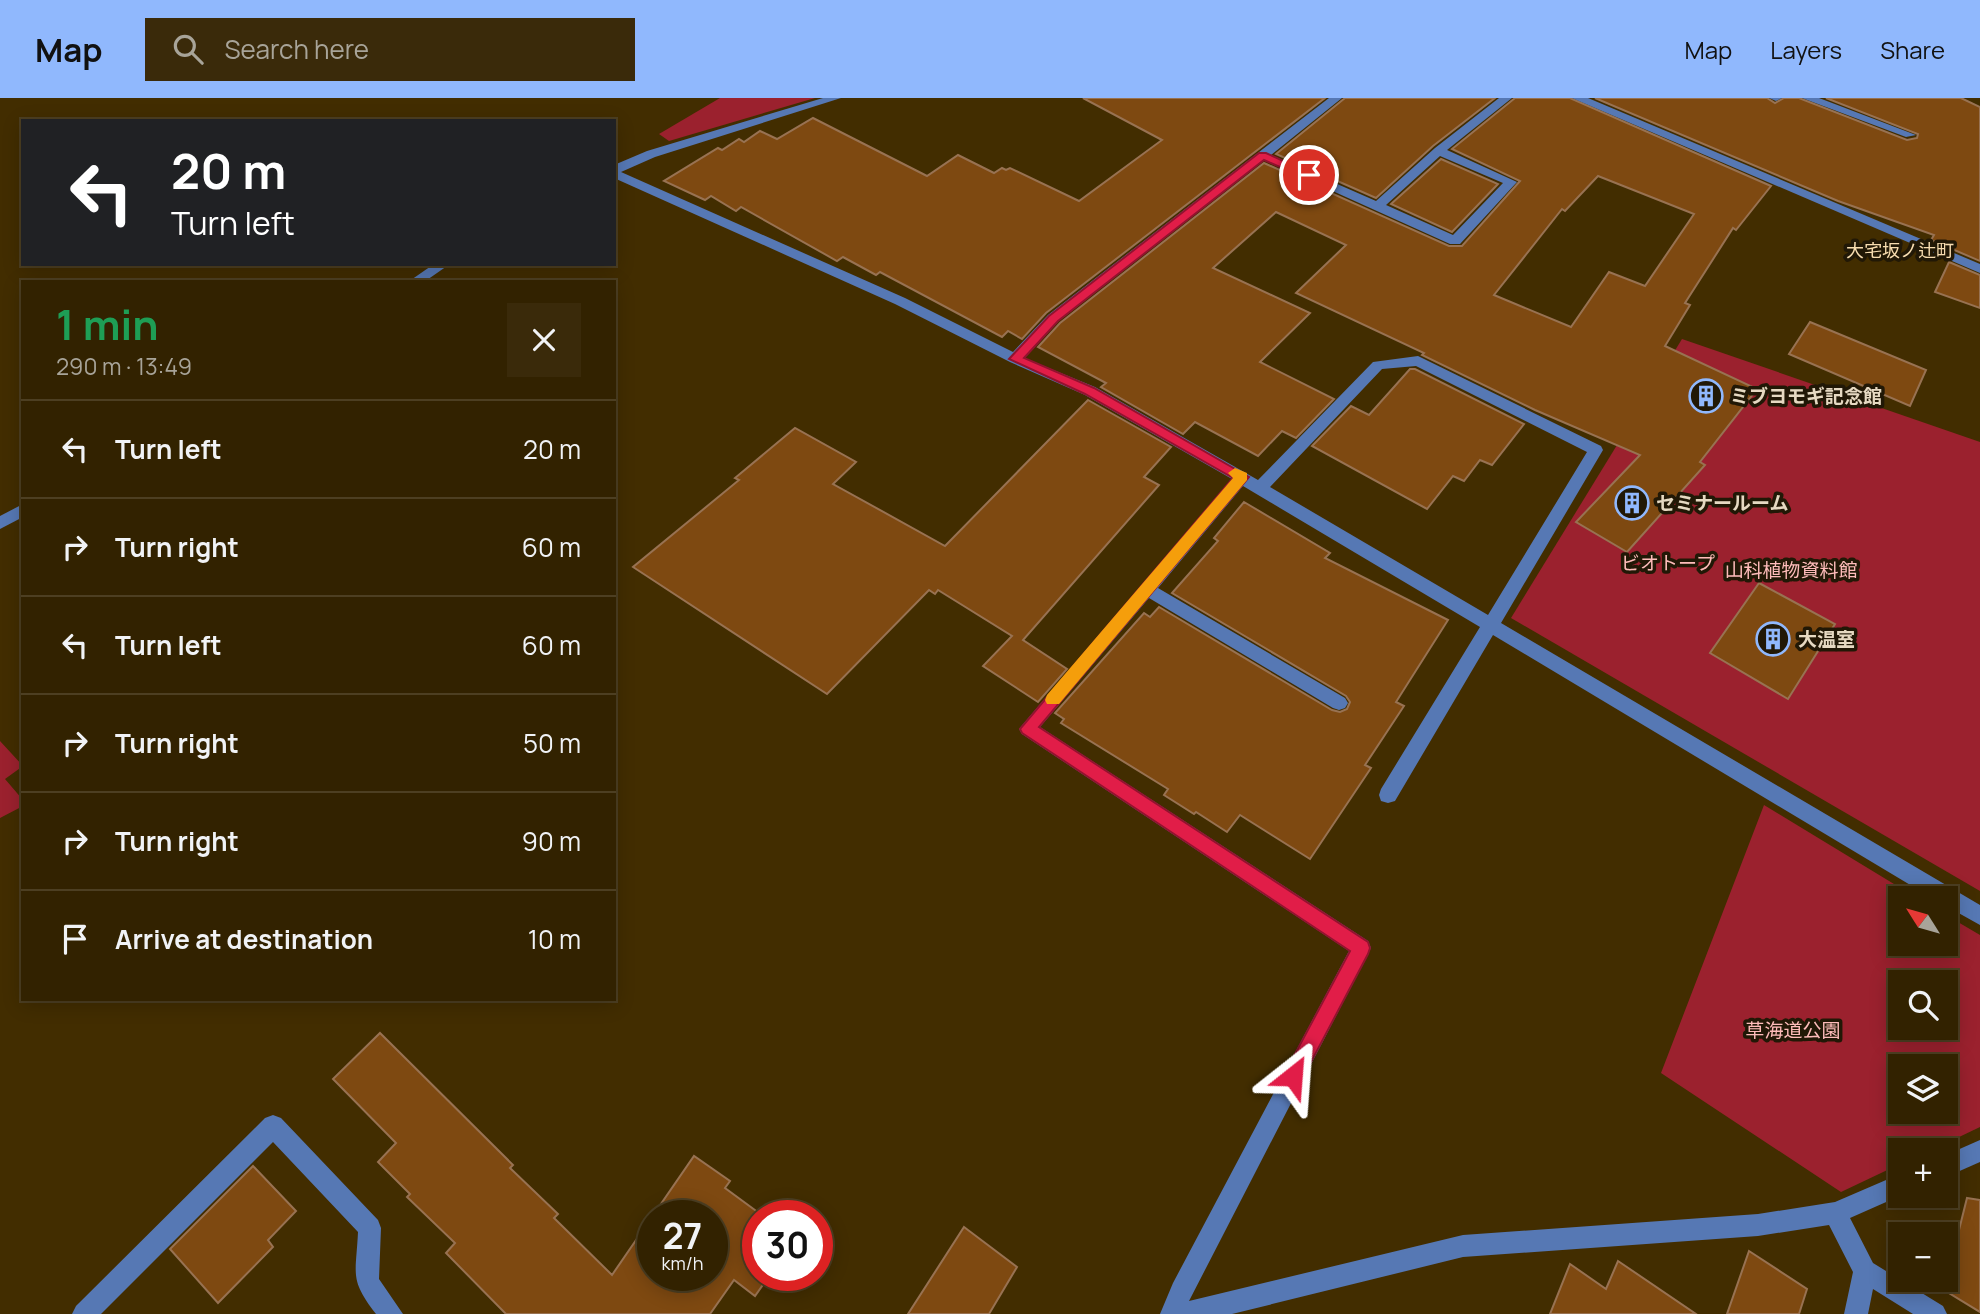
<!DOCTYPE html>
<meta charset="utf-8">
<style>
body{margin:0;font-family:Manrope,"Noto Sans JP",sans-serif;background:#3a2a0a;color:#f1f3f6;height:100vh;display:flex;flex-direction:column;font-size:26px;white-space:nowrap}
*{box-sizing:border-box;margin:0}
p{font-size:23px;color:#a8a499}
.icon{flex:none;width:38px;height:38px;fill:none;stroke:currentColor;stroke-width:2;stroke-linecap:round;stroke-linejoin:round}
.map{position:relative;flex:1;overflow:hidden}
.details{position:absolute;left:21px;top:182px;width:595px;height:721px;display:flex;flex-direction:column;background:#322200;border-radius:0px;box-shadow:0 4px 18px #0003,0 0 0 2px #4d3f22}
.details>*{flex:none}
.top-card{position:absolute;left:21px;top:21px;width:595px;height:147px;border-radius:0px;box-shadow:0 4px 18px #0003,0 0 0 2px #4d3f22;background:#202124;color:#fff;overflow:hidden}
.needle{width:46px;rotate:307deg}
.fabs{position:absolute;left:1888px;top:788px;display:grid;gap:14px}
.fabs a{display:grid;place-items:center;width:70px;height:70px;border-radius:0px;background:#322200;box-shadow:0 4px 18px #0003,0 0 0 2px #4d3f22;font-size:35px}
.speed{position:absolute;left:637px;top:1102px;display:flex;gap:14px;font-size:35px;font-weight:700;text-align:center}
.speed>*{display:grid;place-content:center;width:91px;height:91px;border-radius:50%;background:#322200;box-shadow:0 4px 18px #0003,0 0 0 2px #4d3f22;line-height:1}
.speed small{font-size:18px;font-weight:400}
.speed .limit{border:10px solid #d22;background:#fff;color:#111}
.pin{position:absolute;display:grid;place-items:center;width:60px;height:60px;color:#fff;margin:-30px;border:4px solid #fff;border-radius:50%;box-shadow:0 2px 7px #0007}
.me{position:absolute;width:77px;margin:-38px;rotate:28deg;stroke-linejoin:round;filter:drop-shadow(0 0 5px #0008)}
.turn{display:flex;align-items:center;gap:24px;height:147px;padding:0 35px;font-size:32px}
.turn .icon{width:91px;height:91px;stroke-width:2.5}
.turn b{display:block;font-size:49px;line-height:60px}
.round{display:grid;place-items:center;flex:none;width:74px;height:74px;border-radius:0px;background:#3a2a0a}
.headline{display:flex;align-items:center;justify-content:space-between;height:119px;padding:0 35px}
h1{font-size:42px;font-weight:700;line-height:52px;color:#1e9e55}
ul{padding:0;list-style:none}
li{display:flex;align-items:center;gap:21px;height:98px;padding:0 35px;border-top:2px solid #4d3f22}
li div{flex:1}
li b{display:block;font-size:26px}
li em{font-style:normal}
header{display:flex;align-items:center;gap:42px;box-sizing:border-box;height:98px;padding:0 35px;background:#90b8fd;color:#111}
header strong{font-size:33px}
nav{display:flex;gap:38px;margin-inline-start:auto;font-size:24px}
.search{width:490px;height:63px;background:#3a2a0a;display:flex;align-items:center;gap:18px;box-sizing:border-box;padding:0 24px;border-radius:0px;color:#a8a499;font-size:26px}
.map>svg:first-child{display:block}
.green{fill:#9b212e;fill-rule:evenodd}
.building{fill:#7e4911;stroke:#987252;stroke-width:2;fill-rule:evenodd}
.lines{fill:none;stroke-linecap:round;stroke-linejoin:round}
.minor{fill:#5678b4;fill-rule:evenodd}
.route{fill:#e11d48;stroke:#92132f;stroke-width:2}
.slow{fill:#f59e0b}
.labels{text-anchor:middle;stroke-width:7;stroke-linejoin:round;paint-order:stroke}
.far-neighbourhood-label{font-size:18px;fill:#f8ddb0;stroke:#211806}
.poi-label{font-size:19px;font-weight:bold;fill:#e6d9c2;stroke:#211806;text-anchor:start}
.park-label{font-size:19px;fill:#febcba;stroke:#211806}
</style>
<header>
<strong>Map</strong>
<div class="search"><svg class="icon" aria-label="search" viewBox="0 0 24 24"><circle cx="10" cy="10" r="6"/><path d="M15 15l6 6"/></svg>Search here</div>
<nav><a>Map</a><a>Layers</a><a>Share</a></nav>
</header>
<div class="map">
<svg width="1980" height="1216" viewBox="0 0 1980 1216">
<rect width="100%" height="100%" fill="#422d00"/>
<g class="green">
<polygon points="720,0 815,0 669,43 659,36"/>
<polygon points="1682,241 1980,344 1980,793 1511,520"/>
<polygon points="0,643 23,668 5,681 23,702 23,708 0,720"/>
<path d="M1764 707 1917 800H1900V845H1946V817L1980 837V1029L1932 1052H1900V1066L1841 1094 1661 975ZM1900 884H1946V929H1900ZM1900 968H1946V1013H1900Z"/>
</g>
<g class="building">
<polygon points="1083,0 1325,0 1046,215 1022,241 1008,233 1002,239 880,174 876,177 843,159 837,163 741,109 736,113 711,98 705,102 664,83 718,50 722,52 739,41 744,44 760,33 777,41 813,20 927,78 958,57 994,75 1002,70 1006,72 1010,70 1079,103 1162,42"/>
<polygon points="1345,0 1495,0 1433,48 1376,100 1276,56"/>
<path d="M1515 0H1570L1771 88 1736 132 1733 130 1685 205 1690 207 1665 248 1757 291 1700 364 1705 367 1627 454 1576 424 1640 357 1535 312 1422 257 1424 255 1296 195 1346 147 1276 114 1213 170 1310 215 1260 264 1334 301 1296 340 1282 333 1258 358 1195 324 1183 336 1101 289 1106 285 1038 249 1060 225 1264 65 1449 148H1462L1520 83 1452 51ZM1598 78 1694 116 1645 188 1609 174 1571 229 1494 197 1562 111 1565 113Z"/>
<polygon points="1595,0 1767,0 1775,5 1784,0 1799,0 1907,42 1917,40 1918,36 1826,0 1961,0 1980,9 1980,163 1931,142 1934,137 1838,103"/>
<polygon points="1441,61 1498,86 1452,134 1391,106"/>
<polygon points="1949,164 1980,177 1980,210 1935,194"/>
<polygon points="1810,224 1926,272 1910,308 1789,256"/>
<polygon points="1410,271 1415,271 1524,326 1492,367 1480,362 1464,383 1453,378 1427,411 1312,348 1351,308 1369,317"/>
<polygon points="1088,302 1171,349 1144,379 1159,387 1023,542 1067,571 1038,604 983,568 1012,538 938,492 935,496 929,492 827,596 633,469 739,382 735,380 795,330 856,364 833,386 945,448"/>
<polygon points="1244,404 1330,455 1325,460 1448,522 1396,604 1404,608 1365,667 1371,670 1310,761 1240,717 1227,734 1196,714 1194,716 1164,697 1168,691 1061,625 1064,621 1055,615 1144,515 1150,519 1159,509 1332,612 1340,614 1347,611 1350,604 1346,598 1172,495 1218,443 1214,440"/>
<polygon points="1759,485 1835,526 1788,601 1710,555"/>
<path d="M380 935 513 1067 510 1070 558 1116 554 1120 612 1177 694 1058 730 1083 725 1090 763 1118H758V1178H769L755 1198 734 1182 710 1216H506L446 1155 455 1145 407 1099 410 1096 378 1064 396 1045 333 981ZM653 1118H712V1178H653Z"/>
<polygon points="253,1068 296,1113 268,1142 273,1149 218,1205 170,1151"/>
<polygon points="1967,1100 1980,1102 1980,1214 1944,1192"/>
<polygon points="964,1129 1017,1169 989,1216 908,1216"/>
<polygon points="1749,1153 1807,1191 1799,1216 1727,1216"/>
<polygon points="1618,1163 1696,1216 1550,1216 1570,1166 1606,1191"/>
</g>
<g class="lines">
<g class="minor">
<path d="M823 0H841L655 59 621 74 905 200 1013 254 1048 217 1329 0H1342L1271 57 1376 103 1435 50 1499 0H1512L1447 52 1517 84 1460 146H1450L1264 62 1058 223 1024 260 1095 289 1258 382 1373 264 1418 258 1601 348 1603 352 1501 525 1980 807V827L1946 808V800H1932L1493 537 1395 703 1388 705 1381 703 1379 697 1381 691 1480 529 1243 388 1158 490 1345 600 1348 605 1345 610 1339 612 1333 610 1149 500 1040 629 1368 843 1371 850 1189 1203 1463 1137 1758 1116 1835 1104 1900 1076 1902 1097 1850 1120 1873 1165 1943 1208 1947 1216H1913L1873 1191 1868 1216H1844L1853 1174 1829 1127 1758 1138 1463 1159 1232 1216H1160L1173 1185 1349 853 1022 636 1019 631 1232 381 1085 297 1010 264 895 206 614 80V67L647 53ZM1440 58 1503 85 1453 137 1386 107ZM1416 268 1587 354 1488 517 1270 389 1382 271Z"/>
<polygon points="1572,0 1588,0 1980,166 1980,175"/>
<polygon points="1769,0 1782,0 1776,3"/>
<polygon points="1802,0 1819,0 1916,37 1906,39"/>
<polygon points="434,166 450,166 424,184 408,184"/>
<polygon points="23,406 23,419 0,431 0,418"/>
<path d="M273 1017 281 1020 378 1122 381 1130 379 1181 403 1216H376C349 1181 356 1177 358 1134L273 1044 101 1216H72L76 1208 265 1020Z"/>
<polygon points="1980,1042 1980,1064 1946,1079 1946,1057"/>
</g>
</g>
<polygon class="route" points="1259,55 1266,55 1314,77 1305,80 1264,62 1058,223 1024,260 1094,290 1249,379 1039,629 1368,844 1370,850 1368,856 1300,985 1293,987 1287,985 1284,978 1287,971 1350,853 1022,635 1020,631 1233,380 1085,296 1009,261 1049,218"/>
<polygon class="slow" points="1235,370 1247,375 1247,382 1059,606 1047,606 1045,602 1047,597 1233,380 1228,375"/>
<defs>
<symbol id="building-ring" viewBox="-11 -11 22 22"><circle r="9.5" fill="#211806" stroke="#90b8fd" stroke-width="1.5"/><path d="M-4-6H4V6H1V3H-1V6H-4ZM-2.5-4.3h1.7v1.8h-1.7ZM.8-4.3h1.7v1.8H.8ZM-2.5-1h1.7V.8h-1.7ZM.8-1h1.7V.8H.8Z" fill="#90b8fd"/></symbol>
</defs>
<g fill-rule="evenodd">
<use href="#building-ring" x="1687" y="279" width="38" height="38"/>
<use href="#building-ring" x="1613" y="386" width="38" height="38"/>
<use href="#building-ring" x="1754" y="522" width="38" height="38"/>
</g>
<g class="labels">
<g class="far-neighbourhood-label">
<text x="1900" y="159">大宅坂ノ辻町</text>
</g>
<g class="poi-label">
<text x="1730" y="305">ミブヨモギ記念館</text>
<text x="1656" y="412">セミナールーム</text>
<text x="1798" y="548">大温室</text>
</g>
<g class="park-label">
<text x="1668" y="472">ビオトープ</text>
<text x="1791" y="479">山科植物資料館</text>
<text x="1793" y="939">草海道公園</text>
</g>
</g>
</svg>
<div class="fabs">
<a><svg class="needle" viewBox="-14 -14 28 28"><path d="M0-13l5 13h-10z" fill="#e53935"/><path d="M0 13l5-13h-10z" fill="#a8a499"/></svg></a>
<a><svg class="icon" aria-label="search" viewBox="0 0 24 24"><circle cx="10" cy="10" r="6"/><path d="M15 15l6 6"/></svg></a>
<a><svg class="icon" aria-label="layers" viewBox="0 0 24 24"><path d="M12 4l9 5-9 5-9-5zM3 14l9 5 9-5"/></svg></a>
<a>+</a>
<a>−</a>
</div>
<div class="speed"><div>27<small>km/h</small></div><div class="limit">30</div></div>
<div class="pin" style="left:1309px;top:77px;background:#d93025"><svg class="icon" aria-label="arrive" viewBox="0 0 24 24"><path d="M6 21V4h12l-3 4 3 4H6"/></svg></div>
<svg class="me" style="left:1293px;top:978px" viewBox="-20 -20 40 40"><path d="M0-17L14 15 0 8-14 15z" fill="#e11d48" stroke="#fff" stroke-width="4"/></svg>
<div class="top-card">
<div class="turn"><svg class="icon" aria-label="left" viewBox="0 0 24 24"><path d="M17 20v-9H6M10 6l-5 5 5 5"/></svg><div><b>20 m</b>Turn left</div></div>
</div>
<section class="details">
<div class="headline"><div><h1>1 min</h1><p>290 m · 13:49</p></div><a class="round"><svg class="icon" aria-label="close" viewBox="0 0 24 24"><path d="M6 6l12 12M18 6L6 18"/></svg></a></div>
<ul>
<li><svg class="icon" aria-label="left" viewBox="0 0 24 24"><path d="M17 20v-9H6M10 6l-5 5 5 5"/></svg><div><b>Turn left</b></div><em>20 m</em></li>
<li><svg class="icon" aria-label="right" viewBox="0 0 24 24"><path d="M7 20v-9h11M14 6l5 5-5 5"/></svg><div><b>Turn right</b></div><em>60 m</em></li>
<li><svg class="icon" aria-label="left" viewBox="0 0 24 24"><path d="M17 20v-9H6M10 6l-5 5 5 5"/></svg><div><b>Turn left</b></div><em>60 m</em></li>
<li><svg class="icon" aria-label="right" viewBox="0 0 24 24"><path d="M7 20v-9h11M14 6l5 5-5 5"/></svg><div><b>Turn right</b></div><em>50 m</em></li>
<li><svg class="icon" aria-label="right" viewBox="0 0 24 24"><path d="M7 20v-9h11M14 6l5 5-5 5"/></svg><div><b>Turn right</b></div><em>90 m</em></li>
<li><svg class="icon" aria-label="arrive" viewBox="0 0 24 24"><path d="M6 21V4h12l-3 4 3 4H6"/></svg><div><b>Arrive at destination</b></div><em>10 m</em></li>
</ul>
</section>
</div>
